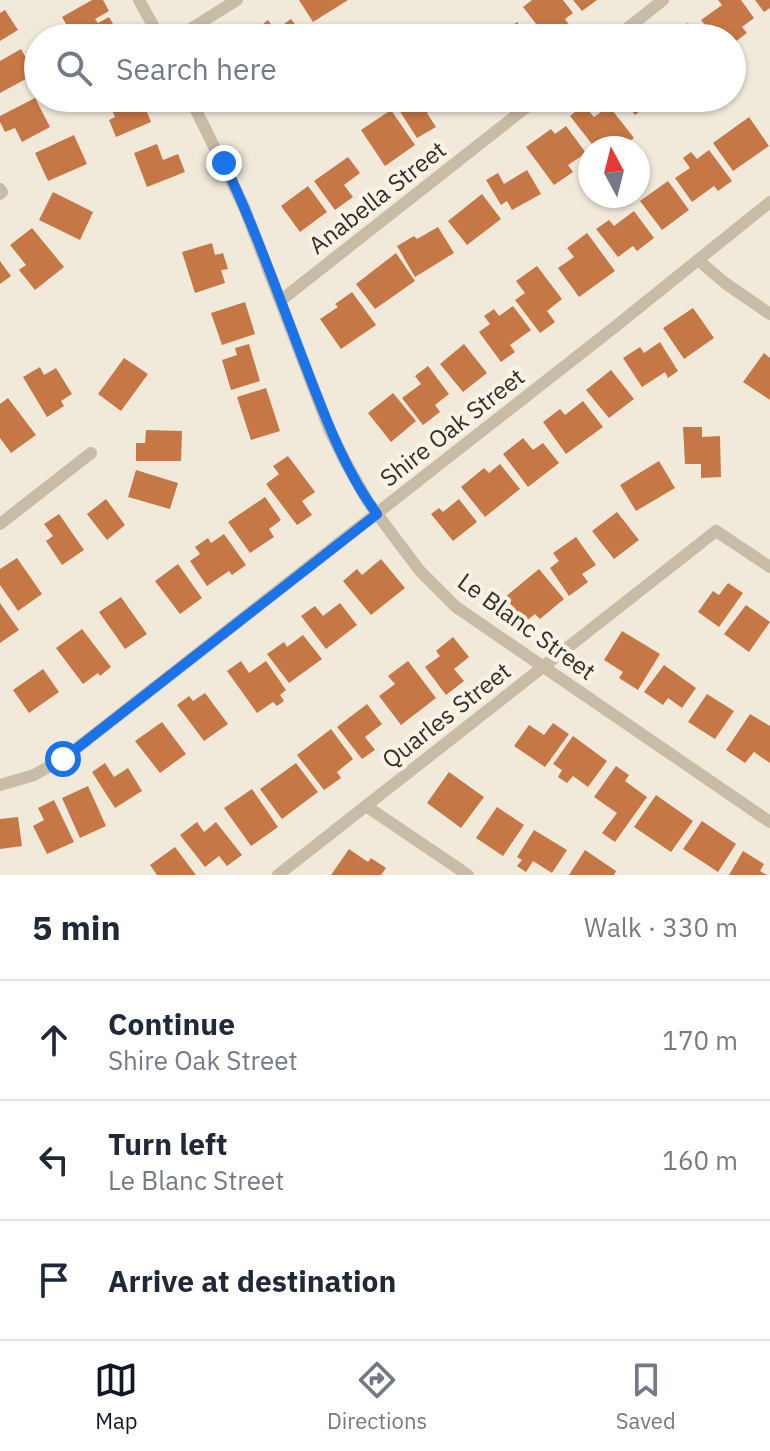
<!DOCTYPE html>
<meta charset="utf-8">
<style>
:root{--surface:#fff;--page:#f2f2f3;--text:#1f2937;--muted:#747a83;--line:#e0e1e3;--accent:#111827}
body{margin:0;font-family:"IBM Plex Sans",sans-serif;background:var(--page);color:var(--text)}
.compass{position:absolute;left:578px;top:136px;width:72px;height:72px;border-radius:50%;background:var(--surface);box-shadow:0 2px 6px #0004;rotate:353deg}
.stop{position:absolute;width:24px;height:24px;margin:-18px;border:6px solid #1a73e8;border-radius:50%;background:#fff}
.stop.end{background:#1a73e8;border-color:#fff;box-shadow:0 2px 8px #0008}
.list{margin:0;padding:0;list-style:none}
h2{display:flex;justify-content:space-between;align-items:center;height:104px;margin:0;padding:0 32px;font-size:34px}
h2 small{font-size:26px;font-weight:400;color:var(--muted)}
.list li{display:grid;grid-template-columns:52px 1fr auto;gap:24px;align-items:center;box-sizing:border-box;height:120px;padding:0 32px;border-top:2px solid var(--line)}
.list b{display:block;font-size:30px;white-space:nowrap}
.list p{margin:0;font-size:26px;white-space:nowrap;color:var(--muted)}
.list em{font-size:26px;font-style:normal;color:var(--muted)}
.icon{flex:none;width:44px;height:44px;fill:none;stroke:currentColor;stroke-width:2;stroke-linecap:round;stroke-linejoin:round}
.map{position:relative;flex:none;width:770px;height:875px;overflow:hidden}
.search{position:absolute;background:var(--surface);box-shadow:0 2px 6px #0004;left:24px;right:24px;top:24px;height:88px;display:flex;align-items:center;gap:20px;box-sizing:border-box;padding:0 28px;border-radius:44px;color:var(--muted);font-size:30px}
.sheet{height:464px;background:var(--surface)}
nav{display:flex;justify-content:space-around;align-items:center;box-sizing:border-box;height:112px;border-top:2px solid var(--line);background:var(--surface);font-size:22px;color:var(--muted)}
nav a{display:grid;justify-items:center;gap:4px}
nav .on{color:var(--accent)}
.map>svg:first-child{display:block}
</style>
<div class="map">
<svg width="770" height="875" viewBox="0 0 770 875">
<rect width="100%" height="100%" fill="#f1eadb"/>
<!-- building -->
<path fill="#c57745" d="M92,0H103L109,11L95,19L98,23L109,17L118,33L109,38H74L62,17Z
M299,0H348L313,22Z
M532,0H563L573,13L565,19L569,25L551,38H547L523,7Z
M573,0H597L582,11Z
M718,0H741L754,18L742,27L747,33L735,42L732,37L715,38L701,20L722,5Z
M755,0H770V8L764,12Z
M5,10L18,30L0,41V13Z
M291,19L304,36L302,38H256L252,33L268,20L275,30Z
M517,22L529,38H495Z
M688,23L699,38H672L671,35Z
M21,49L35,74L0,93V61Z
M35,98L50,127L22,142L15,128L5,132L0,122V116Z
M124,98H152L154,103L145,107L151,122L116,137L109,120L115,117L109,104Z
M411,98H440L443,103L427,113L436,127L417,138L399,110L413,101Z
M452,98H478L462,111Z
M622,98H658L635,115Z
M584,105L594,117L609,106L634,138L621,148H595L570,116Z
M391,110L415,145L385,166L361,130Z
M749,117L769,146L733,171L713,143Z
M566,126L586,153L568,165L573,172L554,185L526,147L551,129L555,134Z
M74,135L87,164L48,181L35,153Z
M157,144L163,160L178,154L185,172L147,187L134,153Z
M709,150L732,181L718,191L714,186L692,202L675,178L690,168L683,158L691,152L697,159Z
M348,157L360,173L344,185L353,197L335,210L314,181Z
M527,170L541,194L512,210L507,201L501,205L486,180L498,173L504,184Z
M668,181L689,210L662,230L640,201Z
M308,186L327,212L300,232L281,206Z
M53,192L93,212L80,240L39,220Z
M482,194L501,219L467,245L448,221Z
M634,211L654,238L637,251L633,246L618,257L596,229L609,220L614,226Z
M438,227L454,253L415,277L397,246L414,236L417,239Z
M32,228L64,267L35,290L19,270L26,265L10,245Z
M587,233L615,271L579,297L558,268L574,257L567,248Z
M212,243L215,255L223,253L228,269L221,270L225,283L195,293L182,252Z
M396,253L415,281L375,309L356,284Z
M0,261L11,276L0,284Z
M537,266L562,299L547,311L555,322L540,333L515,300L525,293L516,281Z
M352,292L376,325L341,349L320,319L338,307L335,304Z
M245,302L255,334L222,345L211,313Z
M513,306L531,330L510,345L515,352L501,362L479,332L490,324L484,316L494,309L499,316Z
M693,308L714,338L684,359L663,328Z
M660,342L678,371L668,378L665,372L642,387L623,358L640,347L644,353Z
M249,344L260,381L231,390L222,360L237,355L235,348Z
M464,344L487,373L463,392L440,364Z
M764,353L770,358V400L743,382Z
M124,358L148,374L121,411L98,394Z
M428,366L449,394L435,405L440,412L423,425L402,398L421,384L415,376Z
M40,367L44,375L56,368L72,394L61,401L64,406L47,417L23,377Z
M611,370L634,399L609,418L586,390Z
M266,388L280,431L251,440L237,397Z
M393,393L416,421L391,442L368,413Z
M8,398L36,435L11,453L0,438V404Z
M583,401L603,427L566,454L543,422L560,409L565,415Z
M683,427H702V437L720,436L721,477L701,478V464H685Z
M146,430L182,431L181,461H136V443H145Z
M523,438L533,450L543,443L559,463L528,487L503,454Z
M288,456L315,492L302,501L312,515L297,525L266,484L279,474L273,466Z
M659,461L675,488L636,511L620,485Z
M500,464L520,489L485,517L461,487L484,468L489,473Z
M136,470L178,483L170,509L128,497Z
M265,497L281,520L269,529L274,537L250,553L228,522Z
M106,499L125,525L107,540L87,514Z
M459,499L477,522L453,541L431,514L439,508L443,512Z
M617,512L639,540L614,559L592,531Z
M59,514L84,550L62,565L46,541L53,536L44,524Z
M224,534L246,565L232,575L229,571L207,586L190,561L200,554L195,547L208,538L211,543Z
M576,537L596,565L582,574L588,582L569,596L550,568L559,561L553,553Z
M17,558L42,594L18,611L0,585V569Z
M381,559L405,588L371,615L343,581L357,569L362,575Z
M178,564L202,598L180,614L155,581Z
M539,569L564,599L540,619L535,614L525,622L505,597Z
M728,583L743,593L719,627L698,612L713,591L719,595Z
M121,597L147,634L125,649L99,612Z
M0,603L19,630L0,643Z
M340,603L357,625L326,649L301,616L315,606L323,616Z
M746,605L770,622L749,652L724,634Z
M82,629L111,667L100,676L98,673L83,684L56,648Z
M622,631L660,654L638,690L619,678L623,672L604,660Z
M303,635L322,659L289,683L267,654L284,642L287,647Z
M453,637L469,657L454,669L464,681L446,695L425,667L440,656L436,651Z
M241,661L249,673L266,661L286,690L280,695L284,701L277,706L273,702L257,713L227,671Z
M408,661L436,698L401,725L379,696L395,684L388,676Z
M664,665L696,688L682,708L668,698L663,705L644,692Z
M43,669L59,692L29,713L13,690Z
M205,693L228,724L204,741L177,705L189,696L193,701Z
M707,694L734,711L715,739L688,722Z
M367,704L382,724L365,737L375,750L362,759L337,727Z
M750,714L770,726V763L754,752L745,763L726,750Z
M162,722L186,754L160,773L135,741Z
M553,723L569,734L545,767L514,746L529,725L544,735Z
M331,729L353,759L337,772L341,778L324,790L297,755Z
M573,736L607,761L588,787L573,776L567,783L558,777L562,770L553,764Z
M105,763L114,777L128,768L142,791L115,808L92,772Z
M296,763L318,792L282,819L260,789Z
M616,766L629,775L625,781L647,797L615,842L602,833L617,813L594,797Z
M449,772L484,797L461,828L427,803Z
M88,786L106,826L80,838L62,798Z
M252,789L278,827L251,846L224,808Z
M656,795L693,821L671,852L634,827Z
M54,800L74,842L47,854L33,826L44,820L38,808Z
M497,807L524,825L503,856L476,838Z
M18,817L22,846L0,849V819Z
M702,821L736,844L718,872L683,849Z
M197,822L204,832L216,822L242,855L227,866L219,856L205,867L180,835Z
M534,830L567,850L552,873L533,861L526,872L517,866L522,860L517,857Z
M175,847L196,875H157L150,865Z
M349,849L368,862L371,858L386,868L381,875H331Z
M585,850L616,871L614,875H569Z
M743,851L764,864L760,871L767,875H729Z"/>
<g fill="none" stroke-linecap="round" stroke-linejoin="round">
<!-- minor -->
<path stroke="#c9bca7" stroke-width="12" d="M139,0L160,38
M176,38L237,0
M615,38L663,0
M190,98L244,207L330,431L345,461L367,500L377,514L420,571L456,607L770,822
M0,189L2,192L0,194
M698,260L725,283L770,314
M280,301L538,98
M0,524L91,453
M0,785L34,775L63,759L616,326L770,202
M366,806L468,875
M278,875L716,531L770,567"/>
</g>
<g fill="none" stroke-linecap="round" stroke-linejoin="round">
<!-- route -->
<path stroke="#1a73e8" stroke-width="10" d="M63,759L377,514C345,471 326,419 307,370C280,300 256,230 224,163"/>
</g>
<g text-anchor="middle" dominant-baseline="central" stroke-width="8" stroke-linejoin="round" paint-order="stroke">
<!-- street labels -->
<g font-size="24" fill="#362e27" stroke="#f9f3e7">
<text transform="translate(377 197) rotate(-38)">Anabella Street</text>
<text transform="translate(452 427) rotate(-38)">Shire Oak Street</text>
<text transform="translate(527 626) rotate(36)">Le Blanc Street</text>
<text transform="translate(446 715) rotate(-38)">Quarles Street</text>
</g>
</g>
</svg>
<svg class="compass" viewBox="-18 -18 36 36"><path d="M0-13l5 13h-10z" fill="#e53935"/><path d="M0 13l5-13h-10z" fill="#747a83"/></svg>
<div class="stop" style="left:63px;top:759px"></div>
<div class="stop end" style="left:224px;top:163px"></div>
<div class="search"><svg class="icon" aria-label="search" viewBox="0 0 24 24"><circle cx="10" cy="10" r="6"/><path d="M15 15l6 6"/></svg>Search here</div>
</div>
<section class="sheet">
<h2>5 min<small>Walk · 330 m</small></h2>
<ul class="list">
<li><svg class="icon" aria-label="ahead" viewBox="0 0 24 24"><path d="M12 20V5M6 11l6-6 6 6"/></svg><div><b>Continue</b><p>Shire Oak Street</p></div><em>170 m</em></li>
<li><svg class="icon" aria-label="left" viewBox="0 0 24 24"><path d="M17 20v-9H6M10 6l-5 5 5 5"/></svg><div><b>Turn left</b><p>Le Blanc Street</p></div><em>160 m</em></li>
<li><svg class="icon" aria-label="arrive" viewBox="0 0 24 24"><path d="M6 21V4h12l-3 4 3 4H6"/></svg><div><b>Arrive at destination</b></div></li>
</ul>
</section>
<nav>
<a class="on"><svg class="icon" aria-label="map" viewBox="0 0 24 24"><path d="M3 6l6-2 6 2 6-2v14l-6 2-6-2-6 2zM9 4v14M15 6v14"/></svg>Map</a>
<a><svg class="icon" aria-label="directions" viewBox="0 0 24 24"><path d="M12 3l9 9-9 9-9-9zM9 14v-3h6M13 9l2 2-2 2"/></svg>Directions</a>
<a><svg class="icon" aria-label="saved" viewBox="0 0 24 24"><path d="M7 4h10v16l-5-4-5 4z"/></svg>Saved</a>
</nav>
